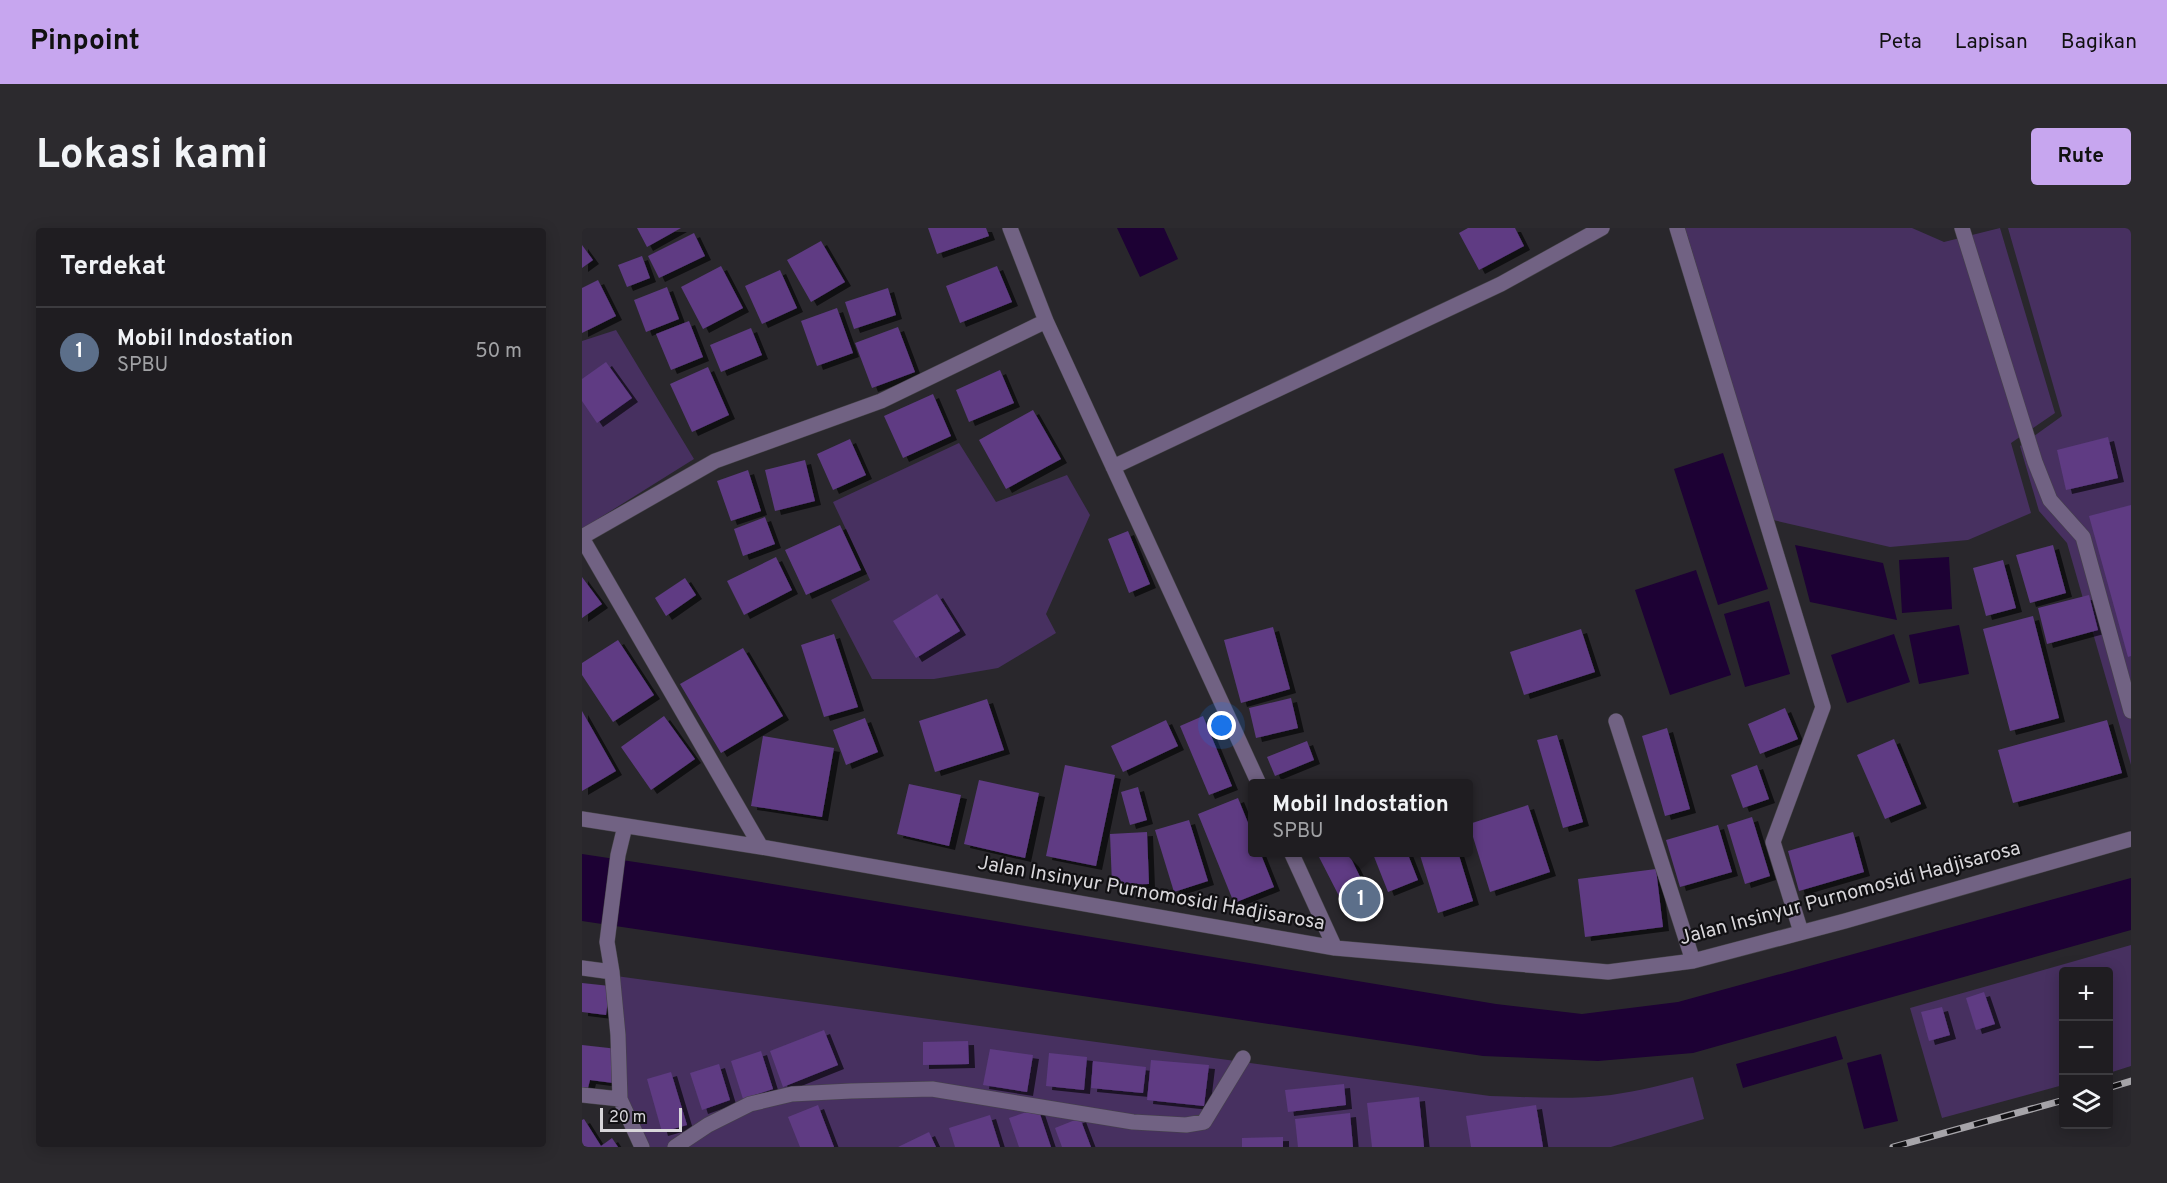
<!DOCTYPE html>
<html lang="id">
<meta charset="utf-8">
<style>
:root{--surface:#1f1d21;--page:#2c2a2e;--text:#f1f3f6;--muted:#a1a2a5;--line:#3c3b3f;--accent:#c7a6ef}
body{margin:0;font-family:Overpass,sans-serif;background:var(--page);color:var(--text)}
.controls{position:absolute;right:18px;bottom:18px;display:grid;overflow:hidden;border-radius:6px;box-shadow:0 3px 15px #0003}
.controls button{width:54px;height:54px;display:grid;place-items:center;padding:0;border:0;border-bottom:2px solid var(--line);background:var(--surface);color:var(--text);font:30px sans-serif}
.scale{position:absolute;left:18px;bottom:15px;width:82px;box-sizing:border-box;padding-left:6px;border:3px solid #d8d6da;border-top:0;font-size:16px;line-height:21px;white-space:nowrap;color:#d8d6da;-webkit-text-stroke:4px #111013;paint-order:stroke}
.you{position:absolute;left:640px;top:498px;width:21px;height:21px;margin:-15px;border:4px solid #fff;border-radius:50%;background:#1a73e8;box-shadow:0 0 0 9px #1a73e833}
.badge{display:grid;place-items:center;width:39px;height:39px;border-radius:50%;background:var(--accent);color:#fff;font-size:20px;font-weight:700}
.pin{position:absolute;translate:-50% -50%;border:3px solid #fff;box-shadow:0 2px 6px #0006}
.popup{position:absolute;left:666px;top:551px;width:225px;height:78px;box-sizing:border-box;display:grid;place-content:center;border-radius:6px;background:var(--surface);filter:drop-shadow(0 2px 4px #0005);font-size:20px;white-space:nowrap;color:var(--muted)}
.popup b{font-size:22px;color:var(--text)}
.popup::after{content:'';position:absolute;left:50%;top:100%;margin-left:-12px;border:12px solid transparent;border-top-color:var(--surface)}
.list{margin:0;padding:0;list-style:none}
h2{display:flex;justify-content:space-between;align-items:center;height:78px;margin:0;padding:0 24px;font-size:26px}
h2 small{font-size:20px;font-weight:400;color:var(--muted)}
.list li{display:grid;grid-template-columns:39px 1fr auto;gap:18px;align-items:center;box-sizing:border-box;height:90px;padding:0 24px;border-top:2px solid var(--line)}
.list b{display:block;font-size:22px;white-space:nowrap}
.list p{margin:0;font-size:20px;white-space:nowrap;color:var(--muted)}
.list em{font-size:20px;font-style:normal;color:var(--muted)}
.icon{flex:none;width:33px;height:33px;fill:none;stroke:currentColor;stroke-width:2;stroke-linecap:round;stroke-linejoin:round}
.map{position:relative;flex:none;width:1549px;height:919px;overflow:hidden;border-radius:6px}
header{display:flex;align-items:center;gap:36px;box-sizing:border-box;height:84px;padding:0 30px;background:var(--accent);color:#111}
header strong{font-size:28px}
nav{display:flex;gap:33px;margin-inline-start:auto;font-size:21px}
.intro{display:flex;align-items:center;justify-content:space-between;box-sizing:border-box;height:144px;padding:0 36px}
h1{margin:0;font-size:42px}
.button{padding:15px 27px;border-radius:6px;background:var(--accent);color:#111;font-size:21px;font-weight:700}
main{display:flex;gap:36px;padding:0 36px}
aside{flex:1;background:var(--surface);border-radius:6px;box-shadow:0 3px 15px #0003}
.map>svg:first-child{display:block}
</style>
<header>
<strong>Pinpoint</strong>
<nav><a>Peta</a><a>Lapisan</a><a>Bagikan</a></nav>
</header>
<div class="intro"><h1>Lokasi kami</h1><a class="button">Rute</a></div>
<main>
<aside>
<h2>Terdekat<small></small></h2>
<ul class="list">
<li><span class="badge" style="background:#5c6f8a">1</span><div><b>Mobil Indostation</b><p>SPBU</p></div><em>50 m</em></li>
</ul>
</aside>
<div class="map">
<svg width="1549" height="919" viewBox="0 0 1549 919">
<defs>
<filter id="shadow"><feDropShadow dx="6" dy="4" stdDeviation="0" flood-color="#0009"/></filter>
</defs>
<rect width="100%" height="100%" fill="#29272c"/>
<!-- green -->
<path fill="#473060" d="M1103,0H1330L1362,14L1418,0L1473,185L1429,215L1449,285L1386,312L1308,319L1191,292Z
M1426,0H1549V537L1485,315L1457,283L1438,218L1480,188Z
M34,102L112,231L0,301V113Z
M377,215L414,274L485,247L508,287L464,386L474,405L416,440L352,451H290L249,372L288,352L251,274Z
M1549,717V838L1527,845L1526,744H1482L1481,857L1360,890L1328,780Z
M34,748L908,868C948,869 989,872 1029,867C1057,863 1084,856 1111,849L1122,891L1029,919H66L43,871Z"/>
<!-- water -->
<path fill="#1d0134" d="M535,0H582L596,31L558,49Z
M1141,225L1186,361L1136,377L1092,241Z
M1213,317L1301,335L1315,392L1228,374Z
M1367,329L1370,381L1320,385L1317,332Z
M1114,342L1149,447L1088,467L1053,362Z
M1187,373L1208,446L1163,459L1142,386Z
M1377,397L1387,446L1337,456L1327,407Z
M1312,406L1328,454L1265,475L1249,427Z
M0,626L106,642L914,776L1000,786L1096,774L1549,650V702L1111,825L1016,833L901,828L0,693Z
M1254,808L1261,831L1161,860L1154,836Z
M1299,826L1316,893L1282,901L1265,835Z"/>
<!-- building -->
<path fill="#5e3b83" filter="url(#shadow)" d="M55,0H99L65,19Z
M346,0H404L407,8L355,26Z
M886,0H933L942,18L897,42L877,5Z
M112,5L123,28L77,50L66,28Z
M239,13L263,54L229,74L205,32Z
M0,17L11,32L0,40Z
M60,28L68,50L45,59L36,37Z
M139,38L161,80L121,101L99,59Z
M415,38L430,74L378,95L364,58Z
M198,42L215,80L180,96L163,58Z
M16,52L34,88L0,105V60Z
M85,59L97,91L64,104L52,72Z
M306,60L314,87L272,101L263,74Z
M255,80L271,125L235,138L219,93Z
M107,93L121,129L89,142L74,106Z
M316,99L333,144L290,160L273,115Z
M169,100L180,127L139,144L128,117Z
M24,134L50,170L15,195L0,173V151Z
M126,139L147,187L110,204L88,156Z
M418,142L432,175L387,194L374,162Z
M351,166L369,208L321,230L302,188Z
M451,182L479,231L424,261L397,212Z
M1526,209L1536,250L1484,262L1475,222Z
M268,211L284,247L251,262L235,226Z
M223,232L233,273L193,283L183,242Z
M166,242L179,283L149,293L135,253Z
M1549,277V428L1546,429L1507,288Z
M183,289L193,316L161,328L152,301Z
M258,297L279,342L224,367L203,322Z
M546,303L568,356L547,365L526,311Z
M1471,317L1484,365L1448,375L1434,327Z
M194,329L210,362L162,387L145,353Z
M1421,332L1434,380L1404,388L1391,340Z
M0,349L20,376L0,390Z
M103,350L114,367L84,388L73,370Z
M355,366L378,403L334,430L311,393Z
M1507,367L1516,402L1465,416L1456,380Z
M1451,388L1477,490L1428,503L1401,401Z
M691,399L708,461L659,475L642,412Z
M999,401L1013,444L942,467L928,424Z
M252,406L276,479L242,489L219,417Z
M36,412L72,467L31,494L0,447V435Z
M161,420L201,488L139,525L98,456Z
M709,470L716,500L674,510L667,480Z
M405,471L422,522L353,544L337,493Z
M1203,480L1216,511L1178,526L1166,496Z
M0,483L34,543L0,563Z
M82,488L113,531L69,562L39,519Z
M621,488L650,558L627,567L598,498Z
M283,490L296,524L264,537L251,502Z
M584,492L596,518L541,544L529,518Z
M1525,492L1540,545L1431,575L1416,522Z
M1085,500L1108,581L1083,588L1060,508Z
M975,507L1001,594L981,600L955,512Z
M181,508L252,520L240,589L169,578Z
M1312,511L1339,576L1303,591L1275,527Z
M725,513L732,532L693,548L685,529Z
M483,537L533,547L514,638L464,628Z
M1175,537L1187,571L1161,580L1149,547Z
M397,552L457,565L443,630L382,616Z
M327,556L379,567L367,618L315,606Z
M556,559L565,592L548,597L539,564Z
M656,570L671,607V624H678L692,659L652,675L616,586Z
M946,577L968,644L908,664L887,596Z
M1170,589L1188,648L1163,656L1145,597Z
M607,592L626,653L592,664L573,602Z
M1136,597L1150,644L1098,659L1084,612Z
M565,604L567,656L530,657L528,606Z
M1271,604L1282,644L1217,663L1206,623Z
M746,624H766L782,657L758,670L737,629Z
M795,624H825L836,652L806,664L791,626Z
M837,624H876L891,673L856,685Z
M1074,641L1081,699L1003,709L996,651Z
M0,755L28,758L24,787L0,784Z
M1402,764L1413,796L1394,802L1384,770Z
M1360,779L1368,807L1347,813L1339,784Z
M242,802L256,837L201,859L188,823Z
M386,813L387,836L341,837V814Z
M0,817L36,821L31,855L8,852L6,860L0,859Z
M408,821L451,827L445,864L401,857Z
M179,823L191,861L161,871L149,833Z
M467,825L505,829L502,862L464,858Z
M569,832L627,837L622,878L565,872Z
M511,833L564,839L561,865L509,860Z
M137,836L148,872L120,882L108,845Z
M89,844L105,897L80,904L65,851Z
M762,856L764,877L706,884L703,862Z
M837,869L842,919H790L785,875Z
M236,877L252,919H218L206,889Z
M954,877L961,919H889L884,888Z
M456,880L469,919H437L427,890Z
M768,885L771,919H716L713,891Z
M408,887L418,919H373L367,900Z
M498,890L509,919H480L473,900Z
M2,891L19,918L30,910L36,919H0V892Z
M347,904L354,919H316Z
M701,909V919H660V910Z"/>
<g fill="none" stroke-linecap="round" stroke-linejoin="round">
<!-- minor casing -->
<g stroke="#454348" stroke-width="16">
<path id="minor" d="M428,0L464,93L677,556
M1095,0L1241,479L1191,614L1219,704
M1380,0L1453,234L1468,272L1501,309L1549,483
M531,239L919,56L1020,0
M0,309L133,233L299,173L464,93
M0,310L179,619
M1034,493L1111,733
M0,591L179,619L753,720L1026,744L1111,733L1263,693L1549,611
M43,598L36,627L25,714L30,744L36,807L38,871L60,919
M709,624L753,720
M0,740L30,744
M0,867L38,871
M93,919L126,897L168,876L210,866L269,863L350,861L551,894L604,897L622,894L661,830"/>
</g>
<!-- minor -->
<use href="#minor" stroke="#716283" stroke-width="15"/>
<!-- rail casing -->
<g stroke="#a6a4a9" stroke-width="7">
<path id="rail" d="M1526,860L1549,853
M1311,919L1482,872"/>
</g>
<!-- rail -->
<use href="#rail" stroke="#111013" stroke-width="4.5" stroke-dasharray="14" stroke-linecap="butt"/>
</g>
<g text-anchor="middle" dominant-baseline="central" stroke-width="4.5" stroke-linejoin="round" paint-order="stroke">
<!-- street labels -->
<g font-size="20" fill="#d8d6da" stroke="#111013">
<text transform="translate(569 666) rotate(10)">Jalan Insinyur Purnomosidi Hadjisarosa</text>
<text transform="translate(1268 666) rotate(-15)">Jalan Insinyur Purnomosidi Hadjisarosa</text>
</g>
</g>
</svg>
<div class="controls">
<button>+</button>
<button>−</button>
<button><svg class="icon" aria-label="layers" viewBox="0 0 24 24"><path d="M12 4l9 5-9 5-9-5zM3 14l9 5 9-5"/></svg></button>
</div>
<div class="scale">20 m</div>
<div class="you"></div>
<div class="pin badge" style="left:779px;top:671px;background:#5c6f8a">1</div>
<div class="popup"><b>Mobil Indostation</b>SPBU</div>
</div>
</main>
